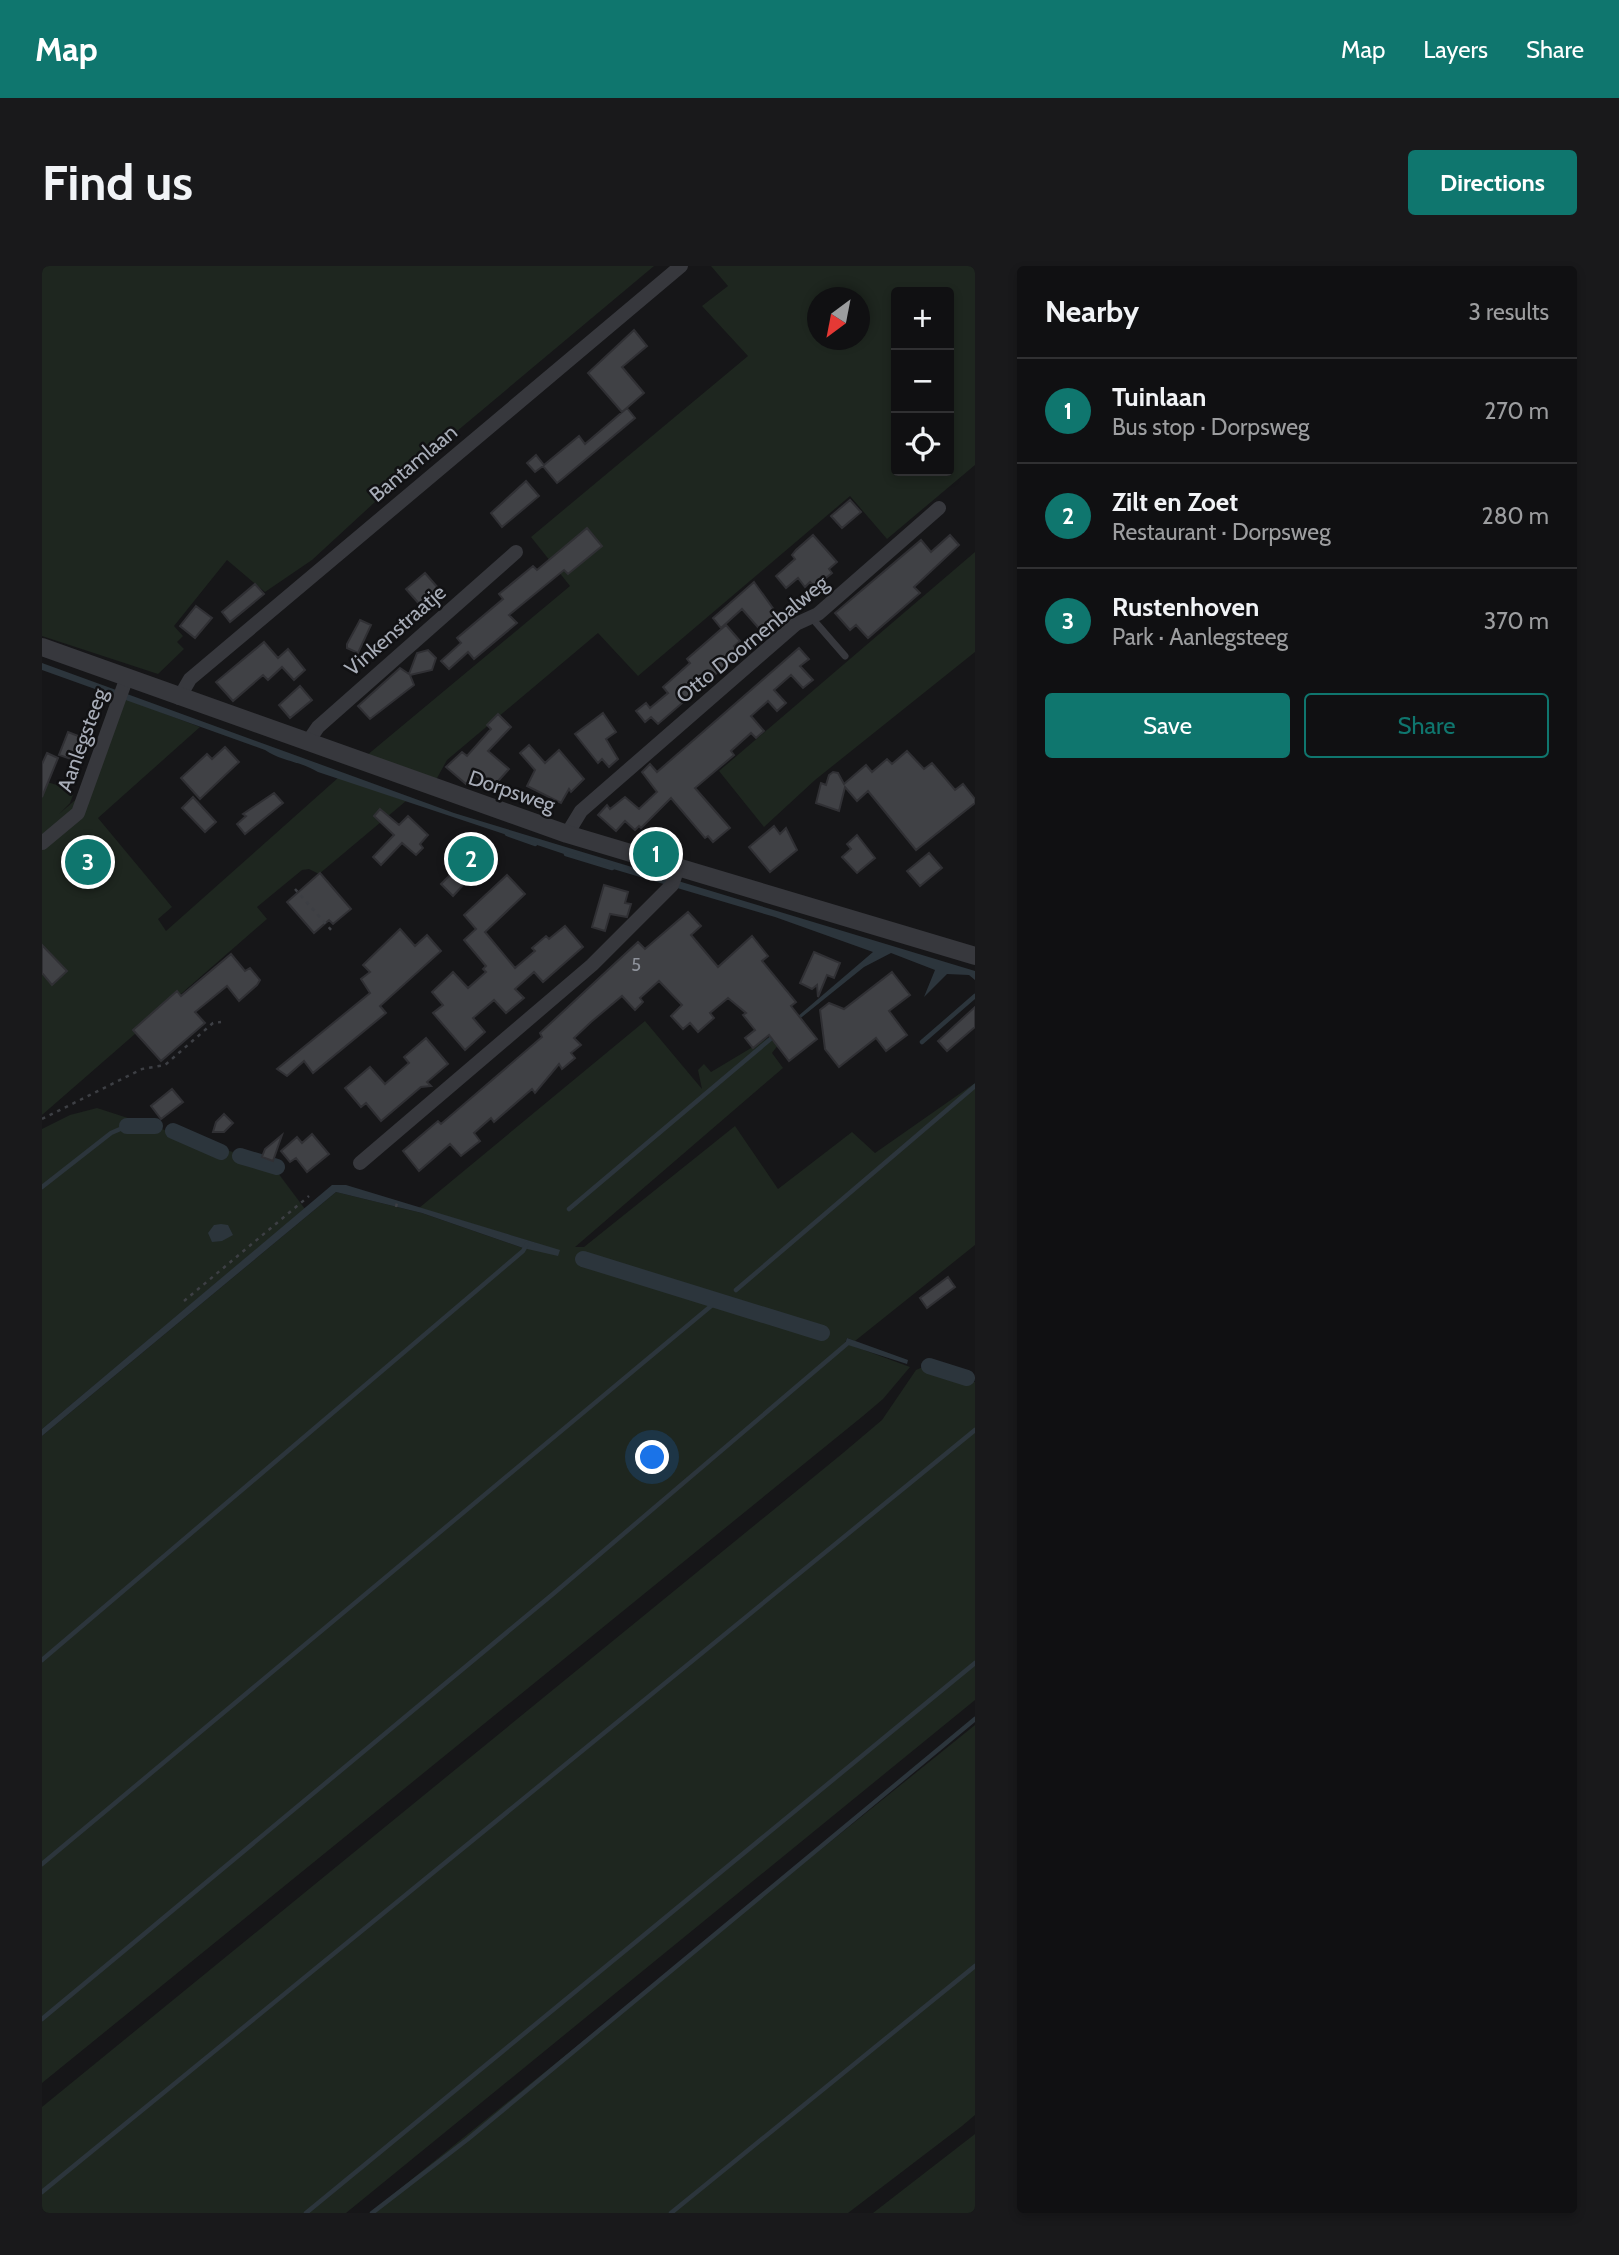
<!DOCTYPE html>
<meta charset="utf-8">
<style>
:root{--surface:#101012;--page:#19191b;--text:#f1f3f6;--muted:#9c9d9f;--line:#303032;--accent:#0f766e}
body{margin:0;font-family:Cabin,sans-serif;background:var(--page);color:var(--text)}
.controls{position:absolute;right:21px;top:21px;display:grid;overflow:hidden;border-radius:7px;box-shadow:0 4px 10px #0003}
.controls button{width:63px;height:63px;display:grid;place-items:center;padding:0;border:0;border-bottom:2px solid var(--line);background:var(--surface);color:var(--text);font:35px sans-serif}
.compass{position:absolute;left:765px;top:21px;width:63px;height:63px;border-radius:50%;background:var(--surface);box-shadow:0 4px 10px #0003;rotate:212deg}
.you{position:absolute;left:611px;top:1192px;width:24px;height:24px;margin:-18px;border:5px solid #fff;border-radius:50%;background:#1a73e8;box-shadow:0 0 0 10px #1a73e833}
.badge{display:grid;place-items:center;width:46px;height:46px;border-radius:50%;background:var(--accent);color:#fff;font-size:23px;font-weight:700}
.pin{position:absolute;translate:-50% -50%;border:4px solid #fff;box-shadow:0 2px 7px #0006}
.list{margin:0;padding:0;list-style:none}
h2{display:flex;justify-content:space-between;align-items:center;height:91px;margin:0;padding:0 28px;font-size:30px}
h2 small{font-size:23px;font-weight:400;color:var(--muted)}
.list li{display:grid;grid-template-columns:46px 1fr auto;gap:21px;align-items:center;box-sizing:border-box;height:105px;padding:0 28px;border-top:2px solid var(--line)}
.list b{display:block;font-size:26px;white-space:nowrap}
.list p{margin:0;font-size:23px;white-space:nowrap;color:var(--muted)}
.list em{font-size:23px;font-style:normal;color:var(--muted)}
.actions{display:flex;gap:14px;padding:21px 28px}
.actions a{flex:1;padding:16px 0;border:2px solid var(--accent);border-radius:7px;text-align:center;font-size:24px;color:var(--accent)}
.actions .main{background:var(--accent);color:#fff}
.icon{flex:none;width:38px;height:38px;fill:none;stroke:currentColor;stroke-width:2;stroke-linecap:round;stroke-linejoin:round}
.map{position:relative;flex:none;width:933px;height:1947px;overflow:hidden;border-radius:7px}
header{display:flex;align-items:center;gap:42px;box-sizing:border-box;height:98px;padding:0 35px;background:var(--accent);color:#fff}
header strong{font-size:33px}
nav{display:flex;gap:38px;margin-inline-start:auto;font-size:24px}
.intro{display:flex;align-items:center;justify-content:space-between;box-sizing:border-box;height:168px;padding:0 42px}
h1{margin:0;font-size:49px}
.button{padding:18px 32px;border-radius:7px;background:var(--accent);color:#fff;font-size:24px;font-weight:700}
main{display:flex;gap:42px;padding:0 42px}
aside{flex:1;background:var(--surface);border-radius:7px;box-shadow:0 4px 10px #0003}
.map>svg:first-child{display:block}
</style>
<header>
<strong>Map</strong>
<nav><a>Map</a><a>Layers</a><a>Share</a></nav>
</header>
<div class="intro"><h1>Find us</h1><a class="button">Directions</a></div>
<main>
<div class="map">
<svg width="933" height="1947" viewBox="0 0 933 1947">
<rect width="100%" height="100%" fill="#161618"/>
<!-- green -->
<path fill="#1e261f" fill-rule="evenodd" d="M0,0H612L359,212L270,294L223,326L185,294L132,360L141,370L135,376L142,383L116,408L0,370Z
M669,0H933V199L845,273L808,230L596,410L556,367L405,494L394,514L324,490L528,320L489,271L706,90L660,40L686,20ZM854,26H907V205H854ZM776,32H818V74H776Z
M933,286V386L773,514L722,561L677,505Z
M71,428L158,461L56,552L130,641L116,653L124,665L297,511L364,535L277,608L267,603L260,604L215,641L225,653L0,849V518L2,515L18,520L31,529L28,537L17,548L38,530Z
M603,755L660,823L656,804L662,798L669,806L729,770L750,761L730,787L741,802L533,981H542L693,860L736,923L810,866L833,887L933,817V979L813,1075L805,1072L803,1077L868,1101L841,1133L821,1150L0,1817V1170L294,926L380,947L481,982L494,977L377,942Z
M55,842L200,889L233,903L263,943L0,1163V863L28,849Z
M883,1100L933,1116V1434L304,1947H0V1841L801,1187L840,1154L874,1104Z
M933,1459V1849L920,1860L806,1947H328Z
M933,1868V1947H831Z"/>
<!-- water -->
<path fill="#2c353c" d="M0,397L412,547L933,705V714L927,709L905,708L882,731L893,704L849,687L822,701L750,759L748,757L831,686L733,651L534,592L276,506C258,495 241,496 223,484L0,404Z
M290,919H304L518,984L516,990L481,982L380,947L294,926L0,1170V1163Z
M179,958L186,959L191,969L180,975L170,976L166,967L172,959Z
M805,1072L866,1094L865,1098L803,1078Z"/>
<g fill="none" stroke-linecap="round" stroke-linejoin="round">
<!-- stream -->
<path stroke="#2c353c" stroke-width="4.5" d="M465,568L493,578
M524,588L570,602
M880,776L933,730
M0,921L69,867L85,860
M527,943L732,770
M694,1024L933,820
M0,1394L481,985L485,978
M0,1598L675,1035
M0,1753L511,1328L807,1076
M0,1926L933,1164
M264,1947L933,1397
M330,1947L426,1873L933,1453
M629,1947L933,1700"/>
<!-- canal -->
<path stroke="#2c353c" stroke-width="16" d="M85,860H113
M131,865L179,886
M198,890L235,901
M541,993L780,1067
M887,1100L925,1112"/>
</g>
<!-- building -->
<path fill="#404145" stroke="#303034" stroke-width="2" d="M592,64L605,80L580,101L602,127L580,146L546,107Z
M585,142L593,152L519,214L515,217L501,200L493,206L485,197L494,189L502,199L537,170L543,178Z
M484,215L497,230L460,261L449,247Z
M808,234L819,246L800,262L789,250Z
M545,262L560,280L526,308L522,304L467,349L475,357L432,393L426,386L407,403L399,395L419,377L415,372L461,333L457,328L491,300L495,304Z
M771,269L795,296L787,303L790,307L773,321L768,316L763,321L756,312L744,322L734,310L753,293L750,289L754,284Z
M908,269L917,279L872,321L878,327L826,372L814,359L808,364L793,347L879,274L889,286Z
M383,307L397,323L379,340L364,323Z
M712,316L738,352L721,367L700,343L679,362L671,352Z
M213,318L222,328L188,356L180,346Z
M154,340L170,352L153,372L138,360Z
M318,354L329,359L316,387L305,382V378Z
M684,359L698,375L692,380L698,387L616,458L609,451L603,456L594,445L604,437L608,442L626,427L621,421L648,397L645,393Z
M222,376L236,392L246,383L263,404L252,414L240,401L226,414L221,409L191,435L174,416Z
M757,382L767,393L758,400L771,414L761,422L749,409L732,424L744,437L735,445L726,435L709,450L722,465L714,472L709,467L689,485L692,489L653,522L688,562L671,576L666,570L663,572L629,532L599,562L597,560L593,564L583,555L574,565L556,549L565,539L568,543L583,531L597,543L615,526L600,506L608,498L615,506Z
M386,384L394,392L390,404L368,409L372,419L328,453L316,440L358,402L367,408L375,387Z
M258,420L270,434L248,452L237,439Z
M561,447L574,466L564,473L576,493L567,501L560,493L556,497L533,468Z
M456,448L469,461L446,485L467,503L449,523L432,508L424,518L404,501L420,486L425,490L449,463L445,459Z
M26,466L44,473L37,491L31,488L29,493L17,489Z
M487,479L503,497L517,484L542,513L529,526L527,523L519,537L485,520L493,504L478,487Z
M183,481L197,496L158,533L139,512L165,488L170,493Z
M865,485L882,503L890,497L913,524L921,518L933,533V537L874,584L826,525L815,535L803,521L797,545L774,537L779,517L784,519L787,509L791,506L796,507L802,518L824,499L830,506L845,493L850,498Z
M5,487L16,492L0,531V498Z
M232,527L241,537L203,568L195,558L204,550L201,548Z
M151,531L174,556L163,566L140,542Z
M338,543L357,559L366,550L386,569L378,578L381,582L374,589L360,577L339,599L331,591L352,569L332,550Z
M732,560L738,568L744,562L755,584L728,606L707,581Z
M429,569L449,589L411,630L399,618L417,600L408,590Z
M815,569L833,592L815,607L800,591L809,583L805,578Z
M887,587L900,602L878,620L865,605Z
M278,607L309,643L291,658L287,654L272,667L245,636Z
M465,609L483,628L443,666L473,702L493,685L490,682L504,670L507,673L523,660L541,681L501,716L492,706L473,723L482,732L464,747L452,734L431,752L443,766L423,784L391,747L401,739L390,726L411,706L426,722L444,706L441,703L444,700L422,674L434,663L422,649Z
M562,619L586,626L583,637L589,638L585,651L568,648L563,665L550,661Z
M646,646L659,660L649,669L676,701L710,670L726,690L720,695L754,736L749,740L775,773L747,795L727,769L711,782L703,772L713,764L701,749L704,747L686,732L668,747L672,752L656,766L648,757L641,763L629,750L640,739L617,715L598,732L601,736L593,744L580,730L549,756L532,772L539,779L529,787L533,792L520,803L517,798L493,827L490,823L452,856L449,852L432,867L438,875L419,890L408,878L377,905L361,885L396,855L399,858L500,771L498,767L596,676L603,683Z
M358,663L373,680L385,669L399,685L338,740L344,747L271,807L262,795L245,810L235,803L328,727L319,713L328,706L321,699Z
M0,679L25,705L10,719L0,707Z
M772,686L798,697L792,712L785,709L776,731L775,719L770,723L758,717Z
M189,688L203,705L208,702L218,714L215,719L197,735L185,720L153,746L163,757L119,795L91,764L135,725L139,730Z
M850,706L868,729L847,745L865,769L844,785L834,772L797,801L783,783L778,744L787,737L802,743Z
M933,741V761L905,785L896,775Z
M384,772L406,798L385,816L389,820L379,821L339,855L324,837L319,841L303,822L328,801L343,818L367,797L362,791Z
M130,823L141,836L119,853L109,840Z
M182,848L191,857L182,866H171L174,856Z
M270,868L287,888L265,906L254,892L248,896L239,885L255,871L260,877Z
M240,869L231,895L220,891L223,883Z
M906,1011L913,1021L885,1042L878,1032Z"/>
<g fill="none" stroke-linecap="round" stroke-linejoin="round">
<!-- path -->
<path stroke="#3d3f44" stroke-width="2.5" stroke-dasharray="3.5 5" stroke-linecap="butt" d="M253,623L290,665
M0,853L100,803L123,799L171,757L179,756
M354,941L356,933
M142,1035L267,930"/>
<!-- service -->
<path stroke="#37383d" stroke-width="7" d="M769,351L803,390"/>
<!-- minor -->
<path stroke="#37383d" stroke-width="14" d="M137,432L148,413L639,0
M265,477L276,461L474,286
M525,568L539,545L754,358L776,348L897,242
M0,577L36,547L85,411
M318,897L550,699L630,619L636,602"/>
<!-- tertiary -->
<path stroke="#37383d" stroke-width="18" d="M0,381L525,568L933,690"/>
</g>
<g text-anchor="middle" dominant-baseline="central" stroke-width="5" stroke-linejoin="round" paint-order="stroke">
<!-- number labels -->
<g font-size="18" fill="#8e929b">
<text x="594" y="699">5</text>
</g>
<!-- street labels -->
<g font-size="21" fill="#a8adb8" stroke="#111113">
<text transform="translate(371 197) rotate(-40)">Bantamlaan</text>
<text transform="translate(353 364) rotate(-41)">Vinkenstraatje</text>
<text transform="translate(710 373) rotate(-39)">Otto Doornenbalweg</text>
<text transform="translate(40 474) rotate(-70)">Aanlegsteeg</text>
<text transform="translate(470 525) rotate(19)">Dorpsweg</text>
</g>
</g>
</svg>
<div class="controls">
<button>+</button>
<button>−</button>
<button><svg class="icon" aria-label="locate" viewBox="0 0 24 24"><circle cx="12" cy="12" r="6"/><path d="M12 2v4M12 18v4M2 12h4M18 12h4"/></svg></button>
</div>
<svg class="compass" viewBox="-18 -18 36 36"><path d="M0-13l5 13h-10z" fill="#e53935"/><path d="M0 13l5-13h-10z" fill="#9c9d9f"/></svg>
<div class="you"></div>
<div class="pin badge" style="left:614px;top:588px">1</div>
<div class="pin badge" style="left:429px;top:593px">2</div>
<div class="pin badge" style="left:46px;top:596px">3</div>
</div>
<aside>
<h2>Nearby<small>3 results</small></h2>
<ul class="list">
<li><span class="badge">1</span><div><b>Tuinlaan</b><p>Bus stop · Dorpsweg</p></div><em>270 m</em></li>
<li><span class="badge">2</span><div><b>Zilt en Zoet</b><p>Restaurant · Dorpsweg</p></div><em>280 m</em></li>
<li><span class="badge">3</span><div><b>Rustenhoven</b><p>Park · Aanlegsteeg</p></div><em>370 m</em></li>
</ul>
<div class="actions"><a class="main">Save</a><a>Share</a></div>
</aside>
</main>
